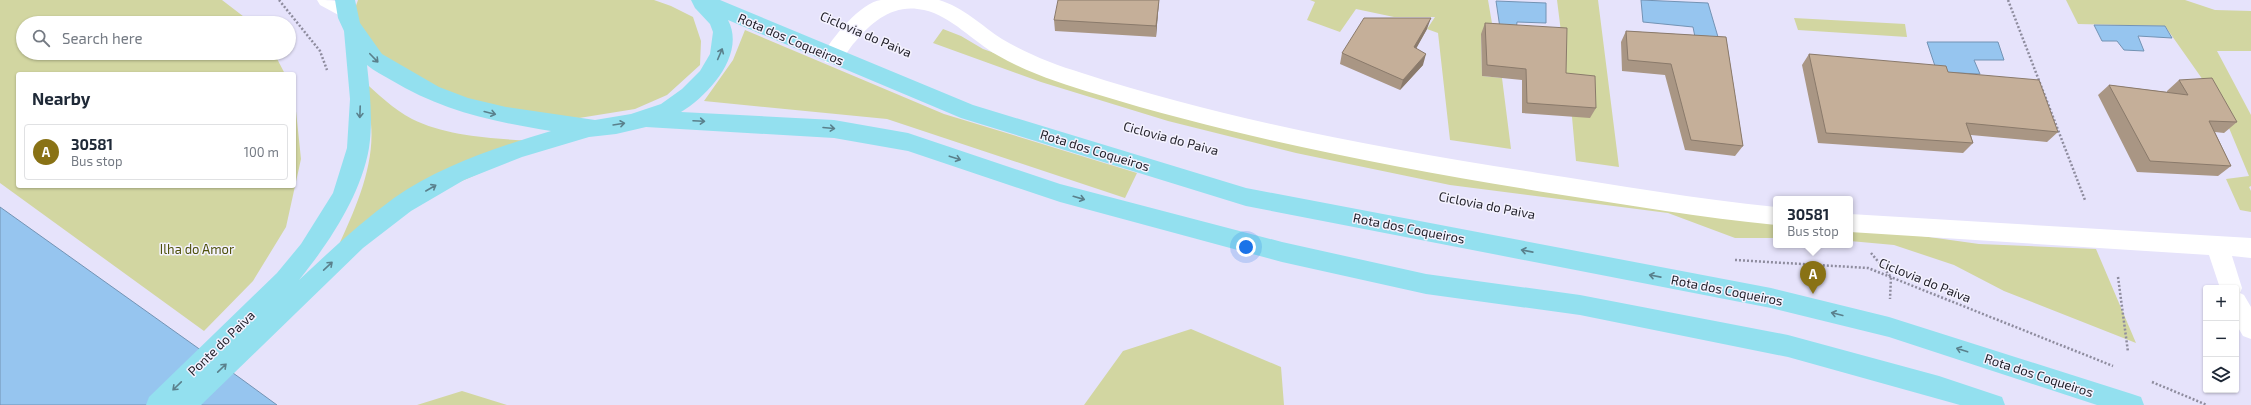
<!DOCTYPE html>
<meta charset="utf-8">
<style>
:root{--surface:#fff;--page:#f6f6f7;--text:#1f2937;--muted:#747a83;--line:#e0e1e3;--accent:#897215}
body{margin:0;font-family:"Exo 2",sans-serif;background:var(--page);color:var(--text)}
.controls{position:absolute;right:12px;bottom:12px;display:grid;overflow:hidden;border-radius:4px;box-shadow:0 1px 3px #0004}
.controls button{width:36px;height:36px;display:grid;place-items:center;padding:0;border:0;border-bottom:1px solid var(--line);background:var(--surface);color:var(--text);font:20px sans-serif}
.you{position:absolute;left:1246px;top:247px;width:14px;height:14px;margin:-10px;border:3px solid #fff;border-radius:50%;background:#1a73e8;box-shadow:0 0 0 6px #1a73e833}
.badge{display:grid;place-items:center;width:26px;height:26px;border-radius:50%;background:var(--accent);color:#fff;font-size:13px;font-weight:700}
.pin{position:absolute;translate:-50% -33px;filter:drop-shadow(0 1px 2px #0008)}
.pin::after{content:'';position:absolute;top:21px;width:14px;height:12px;background:inherit;clip-path:polygon(0 0,100% 0,50% 100%)}
.popup{position:absolute;left:1773px;top:196px;width:80px;height:52px;box-sizing:border-box;display:grid;place-content:center;border-radius:4px;background:var(--surface);filter:drop-shadow(0 1px 3px #0005);font-size:13px;white-space:nowrap;color:var(--muted)}
.popup b{font-size:15px;color:var(--text)}
.popup::after{content:'';position:absolute;left:50%;top:100%;margin-left:-8px;border:8px solid transparent;border-top-color:var(--surface)}
.list{margin:0;padding:0;list-style:none}
h2{display:flex;justify-content:space-between;align-items:center;height:52px;margin:0;padding:0 16px;font-size:17px}
h2 small{font-size:13px;font-weight:400;color:var(--muted)}
.list li{display:grid;grid-template-columns:26px 1fr auto;gap:12px;align-items:center;box-sizing:border-box;height:56px;margin:0 8px 8px;padding:0 8px;border:1px solid var(--line);border-radius:4px}
.list b{display:block;font-size:15px;white-space:nowrap}
.list p{margin:0;font-size:13px;white-space:nowrap;color:var(--muted)}
.list em{font-size:13px;font-style:normal;color:var(--muted)}
.icon{flex:none;width:22px;height:22px;fill:none;stroke:currentColor;stroke-width:2;stroke-linecap:round;stroke-linejoin:round}
.map{position:relative;flex:none;width:2251px;height:405px;overflow:hidden}
.search{position:absolute;background:var(--surface);box-shadow:0 1px 3px #0004;left:16px;top:16px;width:280px;height:44px;display:flex;align-items:center;gap:10px;box-sizing:border-box;padding:0 14px;border-radius:22px;color:var(--muted);font-size:15px}
.panel{position:absolute;background:var(--surface);box-shadow:0 1px 3px #0004;left:16px;top:72px;width:280px;height:116px;border-radius:4px}
.map>svg:first-child{display:block}
</style>
<div class="map">
<svg width="2251" height="405" viewBox="0 0 2251 405">
<rect width="100%" height="100%" fill="#e6e3fb"/>
<!-- green -->
<path fill="#d2d6a1" d="M0,0H222L252,23H23V53H274L285,74H18V186H294V92L301,159L286,227L253,281L204,331L0,183Z
M358,0H654L671,6L693,17L701,41L700,65L667,95L635,109L579,118L522,115L456,108L385,71L352,17Z
M1310,0H1488L1494,35H1481L1482,76L1502,78L1511,149L1450,140L1438,33L1427,29L1435,17H1394L1356,9L1340,32L1307,20L1315,2Z
M1557,0H1598L1619,167L1576,161L1572,117L1563,84L1562,40Z
M2066,0H2185L2215,10L2251,11V51H2217L2251,115V186L2249,187L2251,191V212L2240,210L2226,179L2249,176L2229,128L2203,80L2165,26L2078,24Z
M1794,18L1905,24L1907,37L1798,30Z
M943,29L961,36L983,49L1148,107L1776,221V238H1735L1668,213L1450,185L1296,153L1168,121L1041,82L933,43Z
M745,30L944,114L1137,173L1125,198L887,119L704,101L733,60Z
M361,79C377,93 393,109 412,119C452,139 507,139 551,142L448,187L338,247C355,210 375,166 371,124C369,109 364,94 361,79Z
M1850,226L1979,244L2096,249L2136,343L2004,291L1954,265L1894,245L1850,241Z
M1191,329L1281,367L1284,405H1084L1123,351Z
M462,391L507,405H417Z"/>
<!-- water -->
<path fill="#96c5ef" stroke="#7393b4" d="M1641,0L1708,3L1718,37H1695L1693,27L1643,22Z
M1496,1L1546,3V23L1517,22L1516,31L1500,28Z
M2094,25L2165,26L2172,38L2138,36L2144,51L2124,50L2117,41H2102Z
M1927,42H1998L2004,60H1974L1980,74L1937,72Z
M0,207L240,378L277,405H0Z"/>
<g fill="none" stroke-linecap="round" stroke-linejoin="round">
<!-- path -->
<path stroke="#8e8c9e" stroke-width="2.5" stroke-dasharray="2 2" stroke-linecap="butt" d="M279,0L320,51L327,70
M2008,0L2085,200
M1151,131L1157,140
M1871,253L1891,277L1890,299
M1735,260L1868,268L2113,366
M2118,277L2128,352
M2152,382L2207,405"/>
<!-- minor -->
<path fill="#fff" fill-rule="evenodd" d="M317,0C331,0 346,0 354,11L351,16L344,18L320,5Z
M939,0C963,7 982,26 1002,39C1027,54 1055,65 1082,73C1230,121 1385,149 1538,173C1617,185 1696,199 1776,207V225C1702,218 1629,205 1556,194C1401,169 1246,140 1096,94C1062,84 1028,73 997,55C974,42 951,16 924,10C895,3 873,20 855,42C850,47 845,57 839,61C835,65 829,63 825,62L822,56C831,39 861,2 881,0C900,0 920,0 939,0Z
M1850,214L2251,238V258L2232,256L2242,288L2240,293L2244,295L2251,307V339L2243,336L2236,324V288H2220L2209,255L1850,232Z"/>
<!-- major -->
<path fill="#93e0ef" fill-rule="evenodd" d="M335,0H355L360,23L382,54L439,87L468,98L506,107L595,120L631,114L661,104L682,89L700,71L710,54L713,32L710,24L695,8L691,0H720L973,105L1246,188L1771,288L1889,317L2132,394L2141,397L2144,405H2097L1889,337L1771,308L1246,206L961,118L728,20C746,54 709,95 681,112L834,120L908,133L1060,184L1282,242L1426,274L1580,295L1788,335L1939,376L2002,397L2005,405H1960L1788,357L1580,315L1426,294L1282,262L1060,202L908,151L834,138L646,127L616,134L589,137L522,157L464,180L411,211L363,248L201,405H146L149,397L277,273L301,244L333,193L347,148L350,99L344,31L338,18ZM367,65C374,71 383,75 391,80C440,110 493,122 551,131C497,147 440,166 394,198C360,223 330,251 299,280C329,243 361,195 369,148C373,121 370,92 367,65Z"/>
</g>
<!-- wall -->
<path fill="#a99684" d="M1159,0L1156,37L1055,31L1054,20Z
M1485,23L1566,73L1596,108L1590,118L1522,113V80L1482,76L1481,34Z
M1427,29L1416,48L1423,65L1400,90L1340,64L1342,53Z
M1626,31L1726,37L1743,146L1735,156L1685,150L1665,75L1622,71L1621,42Z
M1809,54L1948,72L2058,132L2047,142L1971,135L1973,143L1963,153L1818,143L1802,65Z
M2179,80L2237,122L2224,133L2215,132L2231,166L2218,176L2137,172L2098,95L2109,85L2167,92V91Z"/>
<!-- shaded-wall -->
<path fill="#8a7a6b" d="M1159,0L1156,37V26Z
M1431,18L1427,29L1411,58L1414,47Z
M1426,54L1423,65L1400,90L1403,80Z"/>
<!-- building -->
<path fill="#c5af99" stroke="#8a7a6b" d="M1058,0H1159L1156,26L1054,20Z
M1364,18H1431L1414,47L1426,54L1403,80L1342,53Z
M1485,23L1567,28L1566,73L1595,76L1596,108L1527,103L1526,69L1487,65Z
M1626,31L1726,37L1743,146L1691,140L1671,64L1628,60Z
M1809,54L1946,66L1948,72L2039,80L2058,132L1966,123L1973,143L1826,133Z
M2212,78L2237,122L2209,121L2231,166L2150,161L2109,85L2188,95L2179,80Z"/>
<!-- one-way arrows -->
<defs><path id="oneway-shaft" d="M-6 0H5M1.5-3L5.5 0L1.5 3" fill="none" stroke-width="1.6" stroke-linecap="round" stroke-linejoin="round"/></defs>
<g stroke="#5a808c">
<use href="#oneway-shaft" transform="translate(720 54) rotate(-67)"/>
<use href="#oneway-shaft" transform="translate(374 58) rotate(46)"/>
<use href="#oneway-shaft" transform="translate(360 112) rotate(92)"/>
<use href="#oneway-shaft" transform="translate(490 113) rotate(14)"/>
<use href="#oneway-shaft" transform="translate(699 121) rotate(3)"/>
<use href="#oneway-shaft" transform="translate(619 124) rotate(-9)"/>
<use href="#oneway-shaft" transform="translate(829 128) rotate(5)"/>
<use href="#oneway-shaft" transform="translate(955 158) rotate(18)"/>
<use href="#oneway-shaft" transform="translate(431 188) rotate(-30)"/>
<use href="#oneway-shaft" transform="translate(1079 198) rotate(16)"/>
<use href="#oneway-shaft" transform="translate(1527 251) rotate(-169)"/>
<use href="#oneway-shaft" transform="translate(328 266) rotate(-43)"/>
<use href="#oneway-shaft" transform="translate(1655 276) rotate(-169)"/>
<use href="#oneway-shaft" transform="translate(1837 314) rotate(-166)"/>
<use href="#oneway-shaft" transform="translate(1962 350) rotate(-162)"/>
<use href="#oneway-shaft" transform="translate(222 368) rotate(-44)"/>
<use href="#oneway-shaft" transform="translate(177 386) rotate(136)"/>
</g>
<g text-anchor="middle" dominant-baseline="central" stroke-width="3" stroke-linejoin="round" paint-order="stroke">
<!-- street labels -->
<g font-size="13" fill="#201f29" stroke="#f4f2fe">
<text transform="translate(866 34) rotate(23)">Ciclovia do Paiva</text>
<text transform="translate(791 39) rotate(23)">Rota dos Coqueiros</text>
<text transform="translate(1171 138) rotate(15)">Ciclovia do Paiva</text>
<text transform="translate(1095 150) rotate(17)">Rota dos Coqueiros</text>
<text transform="translate(1487 205) rotate(11)">Ciclovia do Paiva</text>
<text transform="translate(1409 228) rotate(11)">Rota dos Coqueiros</text>
<text transform="translate(1925 280) rotate(22)">Ciclovia do Paiva</text>
<text transform="translate(1727 290) rotate(11)">Rota dos Coqueiros</text>
<text transform="translate(221 343) rotate(-44)">Ponte do Paiva</text>
<text transform="translate(2039 375) rotate(18)">Rota dos Coqueiros</text>
</g>
<!-- park labels -->
<g font-size="13" fill="#4f510b" stroke="#f4f2fe">
<text x="197" y="249">Ilha do Amor</text>
</g>
</g>
</svg>
<div class="controls">
<button>+</button>
<button>−</button>
<button><svg class="icon" aria-label="layers" viewBox="0 0 24 24"><path d="M12 4l9 5-9 5-9-5zM3 14l9 5 9-5"/></svg></button>
</div>
<div class="you"></div>
<div class="pin badge" style="left:1813px;top:294px">A</div>
<div class="popup"><b>30581</b>Bus stop</div>
<div class="search"><svg class="icon" aria-label="search" viewBox="0 0 24 24"><circle cx="10" cy="10" r="6"/><path d="M15 15l6 6"/></svg>Search here</div>
<section class="panel">
<h2>Nearby<small></small></h2>
<ul class="list">
<li><span class="badge">A</span><div><b>30581</b><p>Bus stop</p></div><em>100 m</em></li>
</ul>
</section>
</div>
